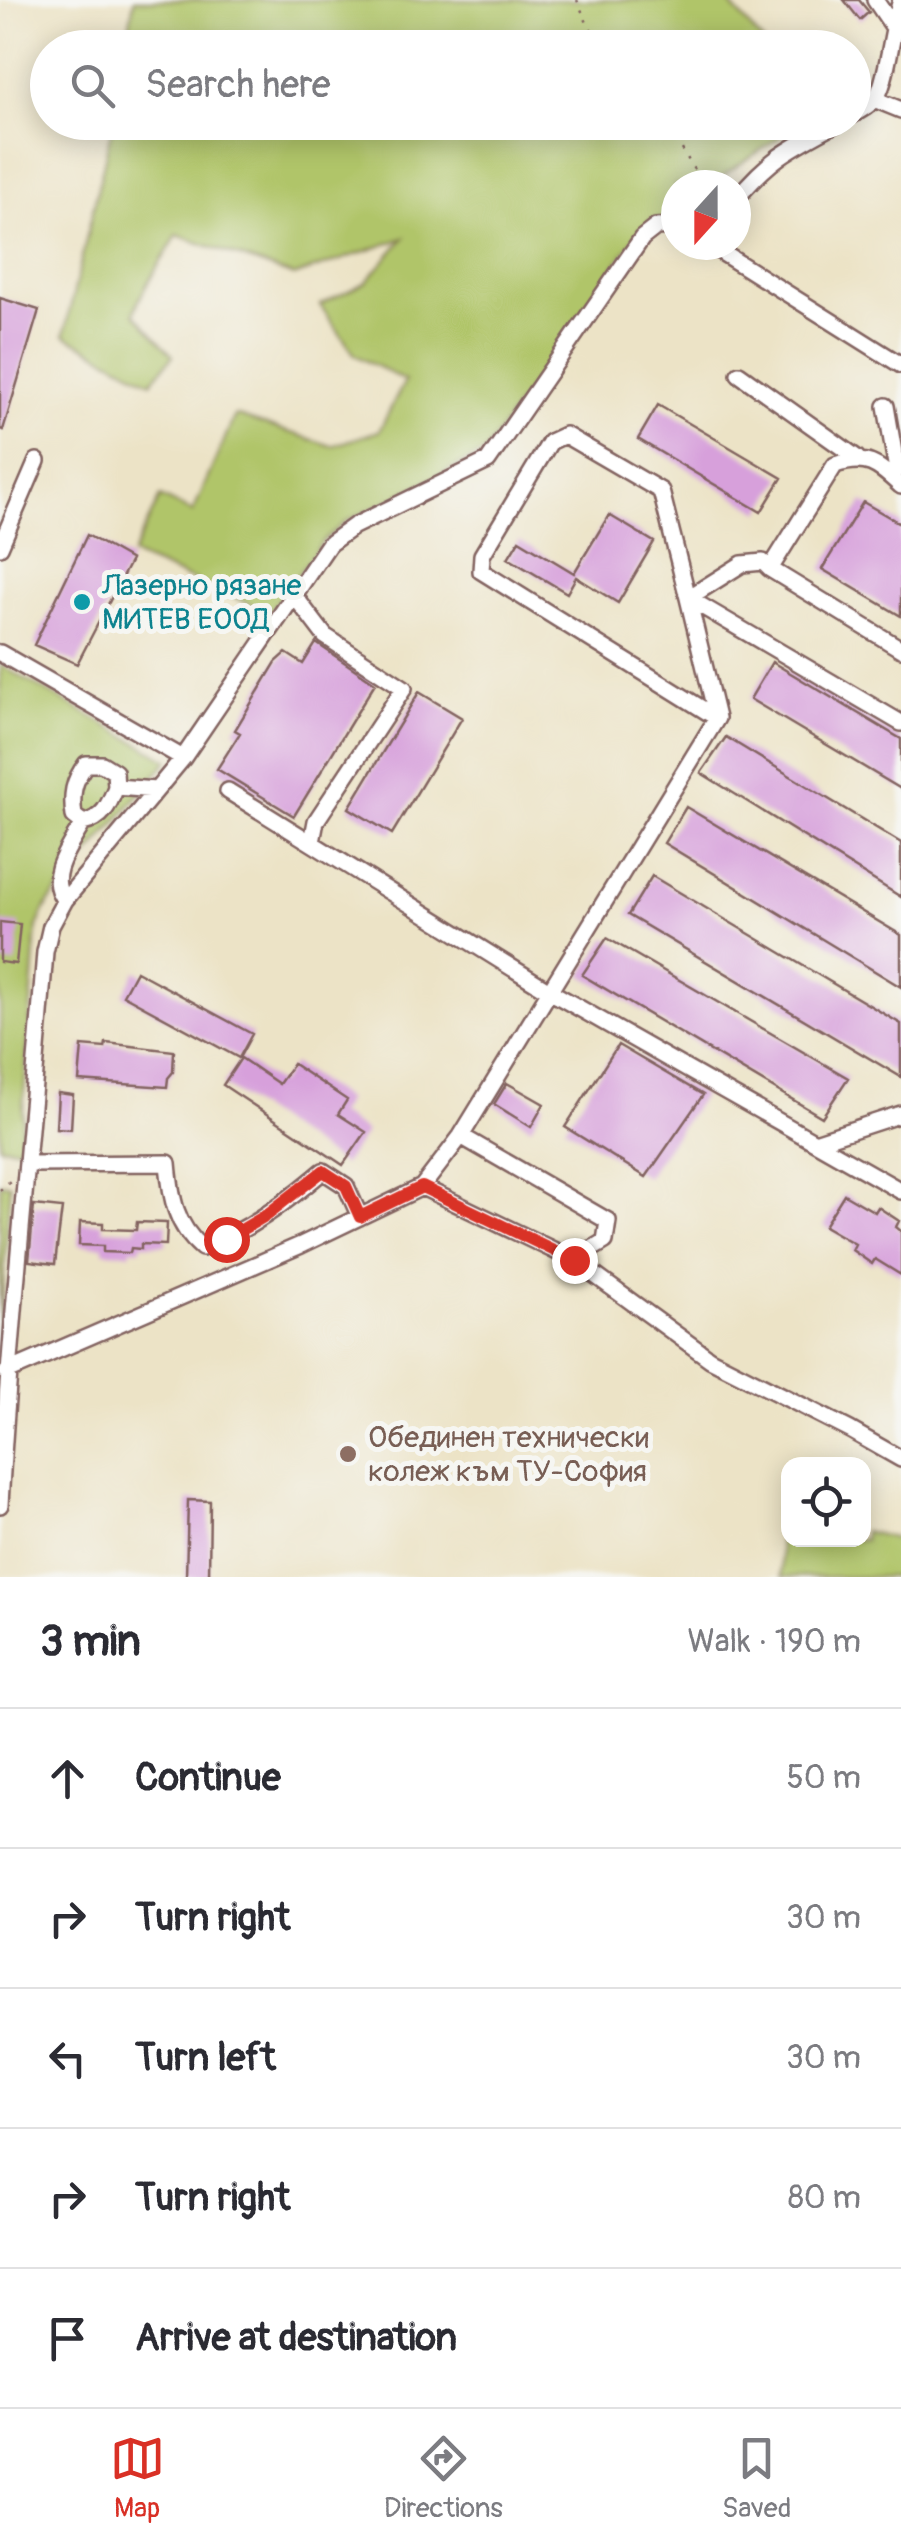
<!DOCTYPE html>
<meta charset="utf-8">
<style>
:root{--surface:#fff;--page:#f7f7f7;--text:#2b2b33;--muted:#7c7c81;--line:#e1e1e2;--accent:#d93025}
body{margin:0;font-family:Pangolin,sans-serif;background:var(--page);color:var(--text)}
.controls{position:absolute;right:30px;bottom:30px;display:grid;overflow:hidden;border-radius:20px;box-shadow:0 5px 25px #0003}
.controls button{width:90px;height:90px;display:grid;place-items:center;padding:0;border:0;border-bottom:2px solid var(--line);background:var(--surface);color:var(--text);font:50px sans-serif}
.compass{position:absolute;left:661px;top:170px;width:90px;height:90px;border-radius:50%;background:var(--surface);box-shadow:0 5px 25px #0003;rotate:201deg}
.stop{position:absolute;width:30px;height:30px;margin:-22px;border:8px solid #d93025;border-radius:50%;background:#fff}
.stop.end{background:#d93025;border-color:#fff;box-shadow:0 2px 10px #0008}
.list{margin:0;padding:0;list-style:none}
h2{display:flex;justify-content:space-between;align-items:center;height:130px;margin:0;padding:0 40px;font-size:42px}
h2 small{font-size:32px;font-weight:400;color:var(--muted)}
.list li{display:grid;grid-template-columns:65px 1fr auto;gap:30px;align-items:center;box-sizing:border-box;height:140px;padding:0 40px;border-top:2px solid var(--line)}
.list b{display:block;font-size:38px;white-space:nowrap}
.list em{font-size:32px;font-style:normal;color:var(--muted)}
.icon{flex:none;width:55px;height:55px;fill:none;stroke:currentColor;stroke-width:2;stroke-linecap:round;stroke-linejoin:round}
.map{position:relative;flex:none;width:901px;height:1577px;overflow:hidden}
.search{position:absolute;background:var(--surface);box-shadow:0 5px 25px #0003;left:30px;right:30px;top:30px;height:110px;display:flex;align-items:center;gap:25px;box-sizing:border-box;padding:0 35px;border-radius:55px;color:var(--muted);font-size:38px}
.sheet{height:830px;background:var(--surface)}
nav{display:flex;justify-content:space-around;align-items:center;box-sizing:border-box;height:140px;border-top:2px solid var(--line);background:var(--surface);font-size:28px;color:var(--muted)}
nav a{display:grid;justify-items:center;gap:5px}
nav .on{color:var(--accent)}
.map>svg:first-child{display:block}
</style>
<div class="map">
<svg width="901" height="1577" viewBox="0 0 901 1577">
<rect width="100%" height="100%" fill="#f6f6f2"/>
<filter id="ink" filterUnits="userSpaceOnUse"><feTurbulence type="fractalNoise" baseFrequency=".01" numOctaves="2"/><feDisplacementMap in="SourceGraphic" scale="20" xChannelSelector="R" yChannelSelector="G"/><feConvolveMatrix kernelMatrix="1 2 1 2 8 2 1 2 1" color-interpolation-filters="sRGB"/></filter>
<filter id="wash" filterUnits="userSpaceOnUse"><feTurbulence type="fractalNoise" baseFrequency=".0048" numOctaves="4" result="noise"/><feDisplacementMap in="SourceGraphic" scale="40" xChannelSelector="R" yChannelSelector="G"/><feGaussianBlur stdDeviation="2.25" result="paint"/><feColorMatrix in="noise" values="0 0 0 0 0 0 0 0 0 0 0 0 0 0 0 0 0 1.4 0 .05"/><feComposite in="paint" operator="in"/></filter>
<g filter="url(#wash)">
<rect width="100%" height="100%" fill="#ece3c6"/>
<!-- green -->
<path fill="#b0c569" stroke="#7d724a" stroke-width="2.5" d="M134,0H727L767,47H126Z
M113,123H801L709,185H676V217L652,220L638,233L484,453L347,521L323,541L269,612L132,555L160,497L193,512L235,415L332,446L379,431L405,381L355,355L320,305L366,282L404,238L294,276L177,235C162,263 144,283 134,313L173,356L151,382L64,335Z
M0,665L168,760L49,902L37,926L20,1148L0,1146Z
M0,1183L10,1184L0,1334Z
M777,1509L788,1512V1540H864V1531L901,1540V1577H782Z"/>
<g id="blocks">
<!-- building -->
<path fill="#d7a0db" d="M844,0H859L869,12L860,20Z
M0,298L39,310L3,430L0,429Z
M658,405L782,478L761,512L638,439Z
M863,502L901,524V616L822,569Z
M609,515L654,542L618,603L576,577L567,593L508,558L519,540L574,573Z
M87,535L131,560L77,664L34,645Z
M316,643L375,683L294,816L217,769L240,733L235,730L276,662L286,653L303,664Z
M772,662L901,739V789L750,699Z
M419,692L462,718L392,834L349,808Z
M726,737L901,843V897L701,773Z
M686,807L901,935V987L664,843Z
M652,876L901,1024V1077L628,915Z
M0,922L20,924L16,964L0,962Z
M607,938L848,1078L822,1117L582,975Z
M136,971L252,1034L239,1058L123,995Z
M106,1043L174,1051L173,1072L168,1078L167,1087L79,1081L82,1046L105,1048Z
M618,1045L703,1095L646,1177L565,1127Z
M241,1058L279,1084L293,1064L347,1100L338,1114L366,1132L343,1165L223,1085Z
M507,1083L544,1104L531,1127L494,1104Z
M58,1093L73,1095L71,1129L56,1128Z
M844,1194L875,1212L878,1207L899,1221L896,1227L901,1231V1275L875,1259L872,1264L852,1250L855,1244L824,1226Z
M34,1205L62,1208L55,1264L29,1261Z
M80,1222L103,1223V1229L136,1230L137,1222L167,1223L166,1245L141,1244V1249L131,1248L130,1253L103,1252V1246L79,1245Z
M188,1500L210,1501L209,1577H186Z"/>
</g>
</g>
<g filter="url(#ink)">
<use href="#blocks" fill-opacity="0" stroke="#836461" stroke-width="2.5"/>
<g fill="none" stroke-linecap="round" stroke-linejoin="round">
<!-- minor casing -->
<g stroke="#836461" stroke-width="20">
<path id="minor" d="M875,0L892,25
M874,99L901,110
M854,114C863,109 872,104 878,94C887,80 893,23 901,0
M736,199C772,156 791,148 839,122
M710,245L901,365
M739,374L857,458
M886,406L897,470L892,477
M0,547L37,461
M770,569L901,649
M293,594L325,636L404,688L316,821L312,842
M0,653L183,758
M717,718L688,598L901,723
M116,787L115,772L102,764H86C73,781 71,795 74,816L83,823C103,819 109,805 116,787L156,790
M228,791L551,992L901,1191
M65,900C44,878 71,844 83,823
M461,1136L608,1221L605,1241L574,1260
M818,1141L901,1114
M29,1164L168,1163C171,1197 175,1225 202,1248C247,1232 286,1202 323,1171L346,1186L360,1217
M422,1187L574,1260L710,1359L850,1430L901,1459
M7,1372L301,1245L422,1187L461,1136L717,718L481,571L482,555L550,442L565,435L661,491L688,598L742,564L763,562L770,569L835,465C868,455 877,464 901,486
M0,1505C10,1320 31,1137 45,952L51,926L65,900L183,758L329,544L354,526L488,461L642,238L656,227L676,226"/>
</g>
<!-- path -->
<path stroke="#836461" stroke-width="2.5" stroke-dasharray="2.5 8" stroke-linecap="butt" d="M577,0L588,25L606,48
M666,122L703,185
M0,1190L10,1181"/>
<!-- minor -->
<use href="#minor" stroke="#fff" stroke-width="15"/>
</g>
</g>
<g fill="none" stroke-linecap="round" stroke-linejoin="round" filter="url(#ink)">
<!-- route -->
<path stroke="#d93025" stroke-width="12" d="M226,1239L265,1216L323,1171L346,1186L360,1217L422,1187L574,1260"/>
</g>
<!-- markers -->
<circle fill="#0f9aa8" stroke="#f6f6f2" stroke-width="4" cx="82" cy="602" r="10"/>
<circle fill="#8d6e63" stroke="#f6f6f2" stroke-width="4" cx="348" cy="1454" r="10"/>
<g text-anchor="middle" dominant-baseline="central" stroke-width="10" stroke-linejoin="round" paint-order="stroke">
<!-- culture labels -->
<g font-size="30" fill="#0d838f" stroke="#f6f6f2" text-anchor="start">
<text x="102" y="585">Лазерно рязане<tspan x="102" dy="34">МИТЕВ ЕООД</tspan></text>
</g>
<!-- education labels -->
<g font-size="30" fill="#785e54" stroke="#f6f6f2" text-anchor="start">
<text x="368" y="1437">Обединен технически<tspan x="368" dy="34">колеж към ТУ-София</tspan></text>
</g>
</g>
</svg>
<div class="controls">
<button><svg class="icon" aria-label="locate" viewBox="0 0 24 24"><circle cx="12" cy="12" r="6"/><path d="M12 2v4M12 18v4M2 12h4M18 12h4"/></svg></button>
</div>
<svg class="compass" viewBox="-18 -18 36 36"><path d="M0-13l5 13h-10z" fill="#e53935"/><path d="M0 13l5-13h-10z" fill="#7c7c81"/></svg>
<div class="stop" style="left:226px;top:1239px"></div>
<div class="stop end" style="left:574px;top:1260px"></div>
<div class="search"><svg class="icon" aria-label="search" viewBox="0 0 24 24"><circle cx="10" cy="10" r="6"/><path d="M15 15l6 6"/></svg>Search here</div>
</div>
<section class="sheet">
<h2>3 min<small>Walk · 190 m</small></h2>
<ul class="list">
<li><svg class="icon" aria-label="ahead" viewBox="0 0 24 24"><path d="M12 20V5M6 11l6-6 6 6"/></svg><div><b>Continue</b></div><em>50 m</em></li>
<li><svg class="icon" aria-label="right" viewBox="0 0 24 24"><path d="M7 20v-9h11M14 6l5 5-5 5"/></svg><div><b>Turn right</b></div><em>30 m</em></li>
<li><svg class="icon" aria-label="left" viewBox="0 0 24 24"><path d="M17 20v-9H6M10 6l-5 5 5 5"/></svg><div><b>Turn left</b></div><em>30 m</em></li>
<li><svg class="icon" aria-label="right" viewBox="0 0 24 24"><path d="M7 20v-9h11M14 6l5 5-5 5"/></svg><div><b>Turn right</b></div><em>80 m</em></li>
<li><svg class="icon" aria-label="arrive" viewBox="0 0 24 24"><path d="M6 21V4h12l-3 4 3 4H6"/></svg><div><b>Arrive at destination</b></div></li>
</ul>
</section>
<nav>
<a class="on"><svg class="icon" aria-label="map" viewBox="0 0 24 24"><path d="M3 6l6-2 6 2 6-2v14l-6 2-6-2-6 2zM9 4v14M15 6v14"/></svg>Map</a>
<a><svg class="icon" aria-label="directions" viewBox="0 0 24 24"><path d="M12 3l9 9-9 9-9-9zM9 14v-3h6M13 9l2 2-2 2"/></svg>Directions</a>
<a><svg class="icon" aria-label="saved" viewBox="0 0 24 24"><path d="M7 4h10v16l-5-4-5 4z"/></svg>Saved</a>
</nav>
